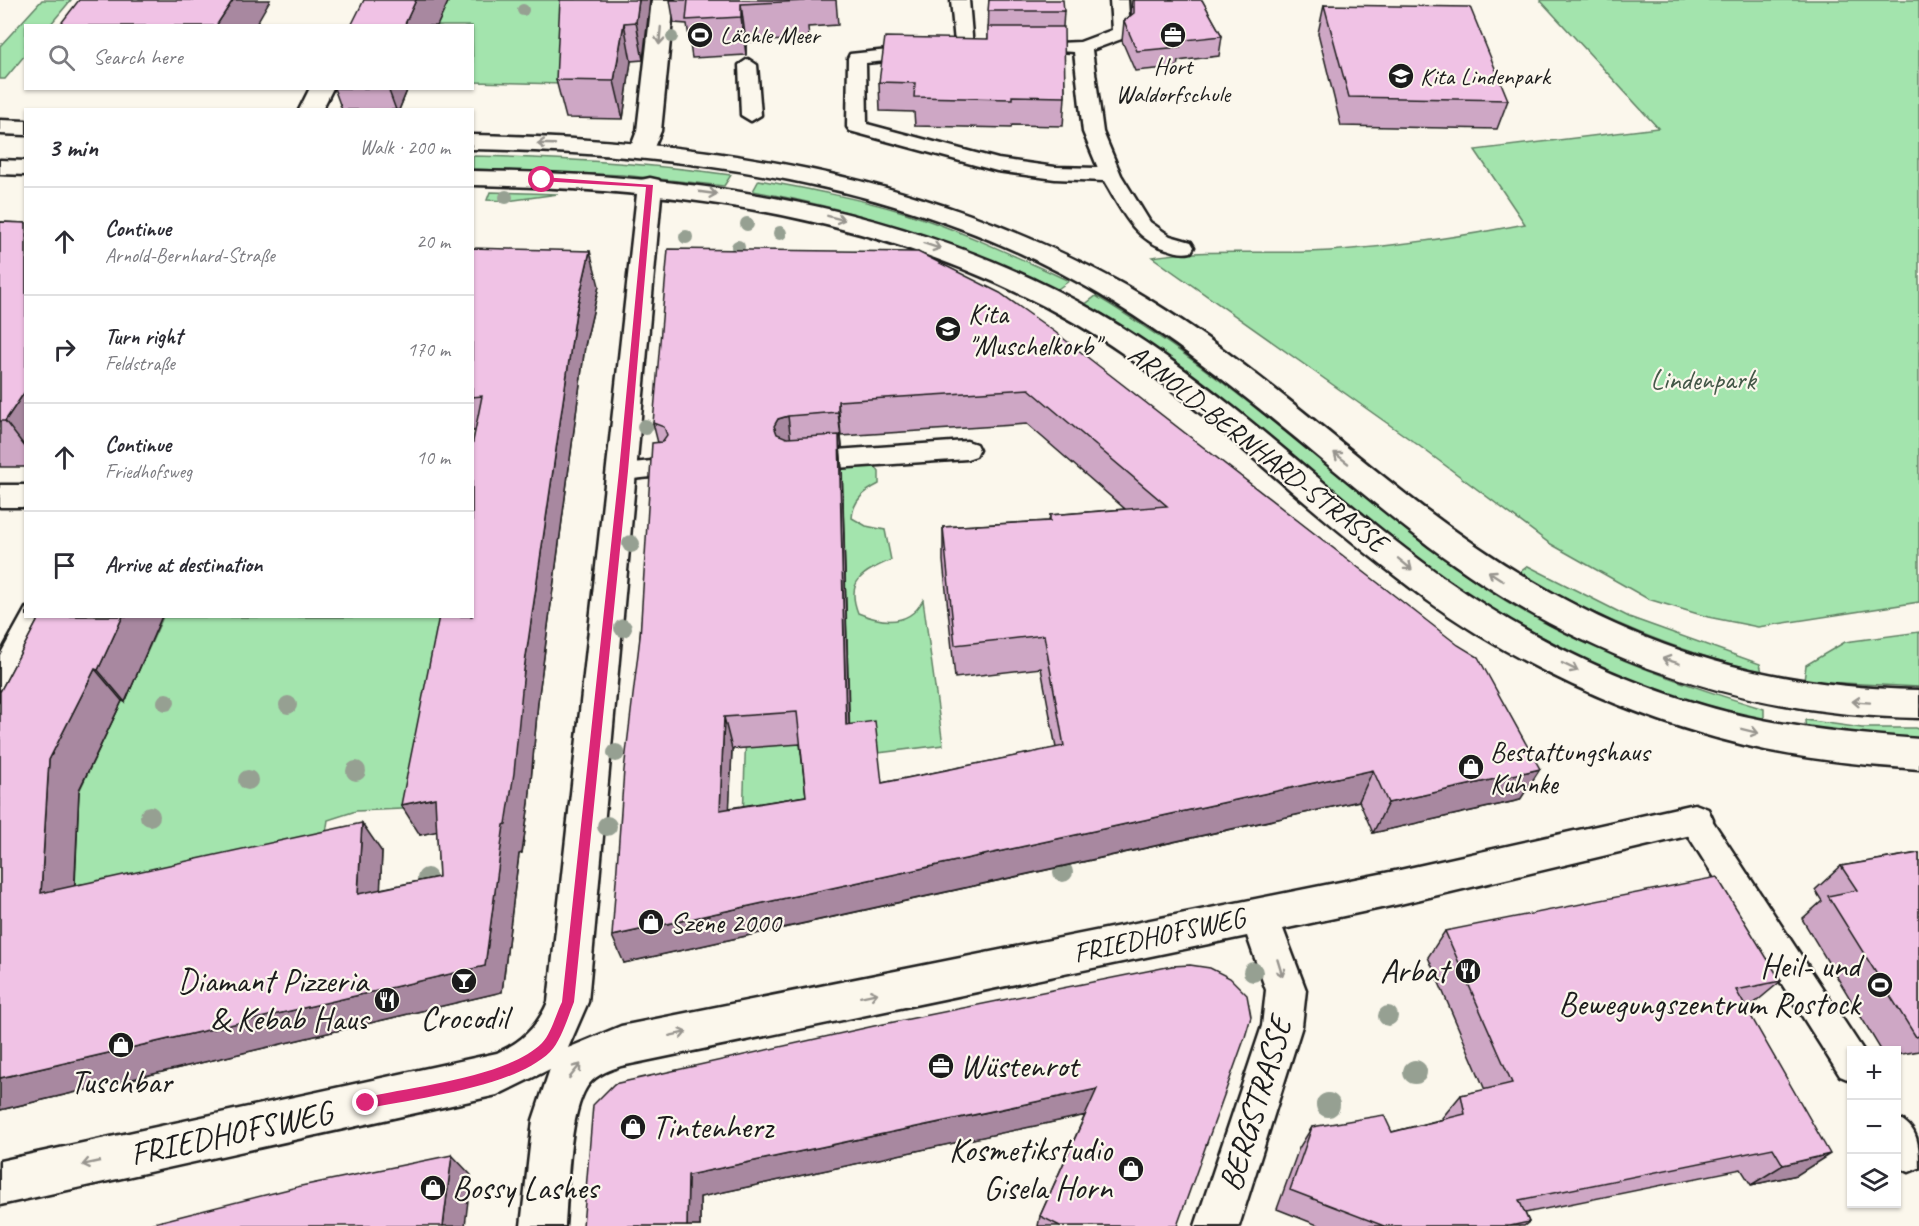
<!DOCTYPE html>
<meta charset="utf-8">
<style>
:root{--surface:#fff;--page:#f7f7f7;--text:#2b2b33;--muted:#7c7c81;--line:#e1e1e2}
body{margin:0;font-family:Caveat,sans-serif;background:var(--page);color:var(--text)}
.controls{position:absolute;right:18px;bottom:18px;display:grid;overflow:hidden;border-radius:0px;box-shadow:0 2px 4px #0004}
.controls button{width:54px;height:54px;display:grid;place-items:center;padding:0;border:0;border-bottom:2px solid var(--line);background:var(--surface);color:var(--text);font:30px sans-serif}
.stop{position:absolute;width:18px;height:18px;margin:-14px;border:4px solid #db2777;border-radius:50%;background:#fff}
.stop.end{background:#db2777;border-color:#fff;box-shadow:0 2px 6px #0008}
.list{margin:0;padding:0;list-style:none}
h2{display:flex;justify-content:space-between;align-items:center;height:78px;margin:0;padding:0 24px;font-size:26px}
h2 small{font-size:20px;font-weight:400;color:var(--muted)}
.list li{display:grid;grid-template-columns:39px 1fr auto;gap:18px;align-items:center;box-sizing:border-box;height:108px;padding:0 24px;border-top:2px solid var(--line)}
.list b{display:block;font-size:22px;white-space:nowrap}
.list p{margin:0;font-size:20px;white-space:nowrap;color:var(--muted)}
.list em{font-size:20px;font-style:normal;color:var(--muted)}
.icon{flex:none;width:33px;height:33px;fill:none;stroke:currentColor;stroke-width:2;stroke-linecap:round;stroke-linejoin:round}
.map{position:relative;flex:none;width:1919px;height:1226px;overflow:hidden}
.search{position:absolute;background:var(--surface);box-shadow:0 2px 4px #0004;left:24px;top:24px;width:450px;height:66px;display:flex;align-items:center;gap:15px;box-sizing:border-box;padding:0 21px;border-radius:0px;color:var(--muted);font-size:22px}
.panel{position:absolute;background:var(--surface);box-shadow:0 2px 4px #0004;left:24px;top:108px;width:450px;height:510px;border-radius:0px}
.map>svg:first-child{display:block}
</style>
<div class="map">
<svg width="1919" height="1226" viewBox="0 0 1919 1226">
<rect width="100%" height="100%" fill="#fbf7ec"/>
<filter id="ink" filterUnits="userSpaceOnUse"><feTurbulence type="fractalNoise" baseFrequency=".0167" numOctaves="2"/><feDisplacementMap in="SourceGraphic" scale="12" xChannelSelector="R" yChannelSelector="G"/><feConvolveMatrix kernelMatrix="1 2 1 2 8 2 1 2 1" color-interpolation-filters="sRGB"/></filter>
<g filter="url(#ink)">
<!-- green -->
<path fill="#a3e4ad" stroke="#608064" stroke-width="1.5" d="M42,0H71L50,25L26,26L25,55L5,79H0V46Z
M449,0H575L563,84L473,82L472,26H437Z
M1540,0H1919V602L1758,627L1708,617L1648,599L1549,543L1418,445L1152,257C1211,248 1271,255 1330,251C1396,246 1461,237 1525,224L1475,150L1658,128Z
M473,156C559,158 645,163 731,175L724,186L622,175L473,169Z
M759,180C808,189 856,198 903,212C960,230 1015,256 1069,281L1055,291C953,242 864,211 753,191Z
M490,192L558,194L507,201L487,200Z
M1096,296C1200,358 1291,437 1386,512C1422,540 1456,570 1495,594C1580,648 1668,680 1764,709V723L1669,695L1598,667L1491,609L1444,577L1353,507L1155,349L1083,306Z
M842,464H874L879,472V484C865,491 853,500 852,518L866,526L885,530L891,560C864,572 845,580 858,613C882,623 909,627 923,600L943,745L878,753L844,792L743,820L754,486L850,740Z
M1528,566L1629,617L1760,664L1762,672C1677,652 1594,617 1519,573Z
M163,617H461L425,808L356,811L328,820L321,866L10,937L122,701H125Z
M1919,632V687L1804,681L1806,665L1845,642Z
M1805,720L1862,728H1916L1919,729V741L1806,733Z"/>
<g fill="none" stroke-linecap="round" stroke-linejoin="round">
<!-- service casing -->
<g stroke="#1c1c1c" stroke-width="5">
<path id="service" d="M951,0H969L973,48L964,53L866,63L867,124L998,159L1055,167L1098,168L1083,132L1074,52L1058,51L1055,47L1058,43L1080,42L1112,30L1110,0H1128L1130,33L1127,37L1092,50L1103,132L1121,175L1150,222L1170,236L1191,242L1194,247L1191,252C1182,254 1176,252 1167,249C1134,240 1121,209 1104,181L1055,179L997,171L850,131L847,127L848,58L850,54L955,43Z
M748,59L757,65L761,115L751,121L741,115L739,65Z
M967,441L976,444L979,450L976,456L967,459L806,470L797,467L794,461L797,455L806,452Z
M661,460L670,463L673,469L670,475L623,480L614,477L611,471L614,465Z
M1695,807L1706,811L1863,1050H1852V1081L1840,1076L1684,829L1680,820L1684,811Z
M1896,1117C1919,1127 1919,1145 1919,1168L1909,1172L1896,1166Z"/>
</g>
<!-- minor casing -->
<g stroke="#1c1c1c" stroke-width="5">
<path id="minor" d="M652,0H674L661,131L651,154L642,156L633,154L630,149L637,131Z
M310,88H333L322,110H299Z
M650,178L659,180L662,185L588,1002L568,1048L621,1026L1400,870L1695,804L1708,809L1713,820L1708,831L1400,904L1283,929L1306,990L1302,1026L1239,1226H1195L1262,1026L1266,990L1247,936L621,1066C610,1070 597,1074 589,1084C568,1110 568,1192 565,1226H521L533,1120L550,1069L497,1095L0,1205V1161L497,1053C522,1042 537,1027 548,1002L638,185L641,180Z
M0,485H26V507H0Z
M26,608V616H54L12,697L0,701V655Z"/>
</g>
<!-- secondary casing -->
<g stroke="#1c1c1c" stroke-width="5">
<path id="secondary" d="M0,120L26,121V135L0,134Z
M472,135C703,139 922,172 1126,286C1228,344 1316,424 1408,496C1569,620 1713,686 1919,690V718C1736,715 1575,656 1429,546C1323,465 1226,372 1112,302C920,184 693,153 472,149Z
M0,160L26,161V175L0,174Z
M472,171C689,174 907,203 1098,313C1225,386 1328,495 1447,580C1535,642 1640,692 1744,716C1802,729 1860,735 1919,739V769C1860,765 1801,759 1744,745C1632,718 1517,666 1424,598C1364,553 1306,504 1250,455C1195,408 1140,361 1077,324C888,216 687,189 472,185Z"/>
</g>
<!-- service -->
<use href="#service" fill="#fbf7ec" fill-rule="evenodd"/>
<!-- minor -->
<use href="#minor" fill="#fbf7ec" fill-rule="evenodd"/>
<!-- secondary -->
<use href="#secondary" fill="#fbf7ec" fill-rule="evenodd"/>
</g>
<!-- trees -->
<g fill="#96a092">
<circle cx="523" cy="10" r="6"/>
<circle cx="672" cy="37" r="6"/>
<circle cx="506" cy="197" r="7"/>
<circle cx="747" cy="224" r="7"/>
<circle cx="780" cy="233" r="7"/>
<circle cx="686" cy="237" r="7"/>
<circle cx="738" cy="247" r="7"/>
<circle cx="645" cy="427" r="8"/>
<circle cx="631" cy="544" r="9"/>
<circle cx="623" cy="628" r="9"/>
<circle cx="166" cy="702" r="9"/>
<circle cx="288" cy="705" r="9"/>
<circle cx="616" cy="753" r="9"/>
<circle cx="356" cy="771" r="10"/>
<circle cx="248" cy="780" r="10"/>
<circle cx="150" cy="816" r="10"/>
<circle cx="607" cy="826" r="10"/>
<circle cx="1063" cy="872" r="10"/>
<circle cx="427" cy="878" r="10"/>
<circle cx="1253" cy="972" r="10"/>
<circle cx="1388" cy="1016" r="10"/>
<circle cx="1415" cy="1072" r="12"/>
<circle cx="1328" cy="1105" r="12"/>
</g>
<!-- wall -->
<path fill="#cea7c5" stroke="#1c1c1c" stroke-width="1.5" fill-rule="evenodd" d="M650,0L643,60L631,61L623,119L566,118L556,80Z
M670,0H836L838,25L808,27L809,39L746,42V55L692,58L687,24L674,23Z
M989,0L1064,11L1063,27L1065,97L1063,126L1012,125L1011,128L915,126L914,112L880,111L879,82L988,39Z
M1132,0H1202L1222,36L1219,56L1178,61L1177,67L1135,71L1122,41L1124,21L1131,15Z
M1324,5L1508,100L1497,129L1341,126L1318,33Z
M334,88H408L399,110H342Z
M0,222L26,223V467H0Z
M472,248L599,286L585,346L538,702L529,803L522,853L519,854L502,992L0,1110V692L40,616H162L125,702L122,701L79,790L75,885L382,852L380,889L439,877L437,831L420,835L475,431H472Z
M918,252L1520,800L1373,833L1359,801L624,963L640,637L658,443L653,423ZM1027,424L1125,509L1050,515L1049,521L943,527V561L955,678L1041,668L1056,748L882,783L849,725L842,470L840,447H842L841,436ZM800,744L806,796L729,808L732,749Z
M1919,853V1051L1896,1055V1050H1881L1802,919L1822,901L1815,890L1841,866Z
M1445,931L1781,981L1751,1006L1746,1007L1797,1175L1751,1185L1741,1169L1525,1213L1529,1222L1524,1226H1320L1277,1209L1299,1148L1312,1127L1392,1132L1443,1119L1442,1118L1461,1095L1485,1090L1428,957Z
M1172,966L1177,1226H1038L1040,1216L1085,1115L700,1197V1226H583Z"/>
<!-- shaded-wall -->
<path fill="#a888a0" stroke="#1c1c1c" stroke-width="1.5" d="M233,0H270L255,26H216Z
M416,0H449L437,26H404Z
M639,0H650L643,60L636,22Z
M741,4L746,42V55L741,17Z
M624,23L631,61L623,119L614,81Z
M388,88H408L399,110H396Z
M590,251L599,286L585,346L538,702L529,803L522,853L519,854L502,992L0,1110V1078L485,966L524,670L576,312Z
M26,390V448L5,421Z
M838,401L841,436L842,447L838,412Z
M788,416L792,451L783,454L774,426L778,419Z
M839,435L842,470L850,757L846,725Z
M123,616H162L125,702L98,670Z
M95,669L122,701L79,790L73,920L41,893L49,760Z
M724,717L732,749L728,840L720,810Z
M1540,769L1520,800L1373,833L1388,803Z
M1373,770L1359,801L624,963L612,936Z
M435,798L453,828L420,835L401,805Z
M362,823L382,852L379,921L358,894Z
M1097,1089L1091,1114L700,1197V1226H687L688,1175Z
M1830,1154L1797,1175L1751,1185L1783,1165Z
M452,1155L471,1175L465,1226H443Z"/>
<!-- building -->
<path fill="#f0c2e5" stroke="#1c1c1c" stroke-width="1.5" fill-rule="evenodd" d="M79,0H233L216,26H59Z
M364,0H416L404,26H351Z
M560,0H639L636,22L624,23L614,81L556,80Z
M688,0H805V1L741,4V17L686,20Z
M989,0H1063L1064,11H988Z
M1134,0H1202L1222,36L1176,41L1180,47L1137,51L1124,21L1134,13Z
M1324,5L1470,7L1508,100L1349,97Z
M988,27H1064L1065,97L1012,96V99L914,97L915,83L879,82L885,37L988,39Z
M0,222L26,223V390L5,421H0Z
M472,248L590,251L576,312L524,670L514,773L506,824L504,825L485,966L0,1078V692L40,616H123L98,670L95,669L49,760L41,893L362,823L358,894L439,877L435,798L401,805L439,616H472V446L482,396L472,397Z
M668,249L918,252L1000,293L1055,332L1458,645L1478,657L1540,769L1388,803L1373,770L612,936L624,770L640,637L652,443L662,442L667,435L664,427L653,423ZM1029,389L1167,506L1050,515V521L943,527L955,645L1044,635L1064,746L882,783L875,721L846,725L839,435L787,438L777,434L774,426L778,419L788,416L838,412V401ZM797,712L806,796L720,810L724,717Z
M1919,853V1036L1916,1037L1828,896L1857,890L1841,866Z
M1717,877L1781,981L1736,990L1830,1154L1783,1165L1773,1148L1519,1200L1529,1222L1510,1226H1384L1290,1190L1312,1127L1384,1115L1392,1132L1465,1114L1461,1095L1512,1083L1445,931Z
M1190,965L1210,968L1230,978L1247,995L1251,1017L1245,1037L1177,1226H1060L1040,1216L1097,1089L688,1175L687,1226H583L593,1105L614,1084L874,1026L1172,966Z
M452,1155L443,1226H142L301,1186Z"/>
<!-- one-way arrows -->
<defs><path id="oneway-shaft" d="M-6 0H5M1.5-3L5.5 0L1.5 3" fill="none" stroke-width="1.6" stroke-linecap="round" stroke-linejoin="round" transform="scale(1.5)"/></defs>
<g stroke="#97948e">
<use href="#oneway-shaft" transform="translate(660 36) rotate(95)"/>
<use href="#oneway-shaft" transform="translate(546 144) rotate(-178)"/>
<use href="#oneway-shaft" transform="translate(708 193) rotate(8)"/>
<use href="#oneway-shaft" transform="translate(836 218) rotate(14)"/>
<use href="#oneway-shaft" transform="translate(932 246) rotate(18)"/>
<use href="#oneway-shaft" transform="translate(1341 458) rotate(-142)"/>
<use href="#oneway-shaft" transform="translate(1405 564) rotate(39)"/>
<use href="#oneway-shaft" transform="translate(1496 576) rotate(-147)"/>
<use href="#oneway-shaft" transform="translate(1671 661) rotate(-163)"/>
<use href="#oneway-shaft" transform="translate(1570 667) rotate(26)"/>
<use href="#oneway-shaft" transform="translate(1861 702) rotate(-176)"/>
<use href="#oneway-shaft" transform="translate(1750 731) rotate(14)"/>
<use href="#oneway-shaft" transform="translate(1280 968) rotate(73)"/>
<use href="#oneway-shaft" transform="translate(869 995) rotate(-12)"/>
<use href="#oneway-shaft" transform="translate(678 1034) rotate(-12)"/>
<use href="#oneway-shaft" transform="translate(575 1071) rotate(-51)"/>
<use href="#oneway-shaft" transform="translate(91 1163) rotate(168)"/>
</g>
</g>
<!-- route -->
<path fill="#db2777" d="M542,177L653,185L628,471L574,1002C568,1017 561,1041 550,1052C513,1088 416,1098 366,1109L360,1103L366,1097C412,1087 510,1076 542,1043C551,1034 556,1014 562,1002L619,471L646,187L539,181Z"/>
<!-- icons -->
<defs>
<g id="stadium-disc" transform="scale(1.35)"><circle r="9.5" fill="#1c1c1c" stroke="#fbf7ec"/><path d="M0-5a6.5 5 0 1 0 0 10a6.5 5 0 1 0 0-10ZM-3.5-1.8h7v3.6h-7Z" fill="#fff"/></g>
<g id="office-disc" transform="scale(1.35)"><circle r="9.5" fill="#1c1c1c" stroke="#fbf7ec"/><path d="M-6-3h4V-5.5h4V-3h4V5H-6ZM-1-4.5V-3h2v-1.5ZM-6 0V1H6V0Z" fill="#fff"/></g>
<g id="school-disc" transform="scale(1.35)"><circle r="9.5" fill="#1c1c1c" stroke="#fbf7ec"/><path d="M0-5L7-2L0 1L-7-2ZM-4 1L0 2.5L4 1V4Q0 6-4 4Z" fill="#fff"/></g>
<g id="shop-disc" transform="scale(1.35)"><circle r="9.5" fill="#1c1c1c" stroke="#fbf7ec"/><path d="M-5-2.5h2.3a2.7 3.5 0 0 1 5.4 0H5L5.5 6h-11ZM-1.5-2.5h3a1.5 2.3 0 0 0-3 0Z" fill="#fff"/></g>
<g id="restaurant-disc" transform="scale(1.35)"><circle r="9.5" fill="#1c1c1c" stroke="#fbf7ec"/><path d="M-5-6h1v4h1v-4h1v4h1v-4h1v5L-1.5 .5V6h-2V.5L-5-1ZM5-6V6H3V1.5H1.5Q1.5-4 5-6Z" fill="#fff"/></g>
<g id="bar-disc" transform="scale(1.35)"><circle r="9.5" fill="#1c1c1c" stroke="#fbf7ec"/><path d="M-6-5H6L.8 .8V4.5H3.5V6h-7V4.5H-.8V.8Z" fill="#fff"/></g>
</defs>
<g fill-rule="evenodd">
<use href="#stadium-disc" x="700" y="35"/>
<use href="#office-disc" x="1173" y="35"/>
<use href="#school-disc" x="1401" y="76"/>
<use href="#school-disc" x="948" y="329"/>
<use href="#shop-disc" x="1471" y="767"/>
<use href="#shop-disc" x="651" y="922"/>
<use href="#restaurant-disc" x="1468" y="971"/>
<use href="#bar-disc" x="464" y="981"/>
<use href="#stadium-disc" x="1880" y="985"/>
<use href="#restaurant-disc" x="387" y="1000"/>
<use href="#shop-disc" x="121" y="1045"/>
<use href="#office-disc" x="941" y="1066"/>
<use href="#shop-disc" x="633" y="1127"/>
<use href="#shop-disc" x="1131" y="1169"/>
<use href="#shop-disc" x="433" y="1188"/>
</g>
<g text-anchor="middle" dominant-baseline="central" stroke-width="4.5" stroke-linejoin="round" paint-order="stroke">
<!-- far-poi labels -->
<g font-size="24" fill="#1c1c1c" stroke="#fbf7ec" text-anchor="start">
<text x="720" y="35">Lächle Meer</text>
<text x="1173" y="66" text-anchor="middle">Hort<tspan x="1173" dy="28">Waldorfschule</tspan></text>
<text x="1420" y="76">Kita Lindenpark</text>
</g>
<!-- poi labels -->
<g font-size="28" fill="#1c1c1c" stroke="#fbf7ec" text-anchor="start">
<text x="968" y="313">Kita<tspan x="968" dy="32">"Muschelkorb"</tspan></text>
<text x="1490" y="751">Bestattungshaus<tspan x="1490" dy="32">Kuhnke</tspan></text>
<text x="670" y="922">Szene 2000</text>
</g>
<!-- park labels -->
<g font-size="28" fill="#445848" stroke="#fbf7ec">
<text x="1703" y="379">Lindenpark</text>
</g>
<!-- street labels -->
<g font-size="28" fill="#1c1c1c" stroke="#fbf7ec">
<text transform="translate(1258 448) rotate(38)">ARNOLD-BERNHARD-STRASSE</text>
<text transform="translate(1159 935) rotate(-12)">FRIEDHOFSWEG</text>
</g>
<!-- near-poi labels -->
<g font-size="33" fill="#1c1c1c" stroke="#fbf7ec" text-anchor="end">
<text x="1860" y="966">Heil- und<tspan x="1860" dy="38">Bewegungszentrum Rostock</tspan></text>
<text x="1448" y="971">Arbat</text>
<text x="368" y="981">Diamant Pizzeria<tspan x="368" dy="38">&amp; Kebab Haus</tspan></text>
<text x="464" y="1018" text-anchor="middle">Crocodil</text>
<text x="960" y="1066" text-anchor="start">Wüstenrot</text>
<text x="121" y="1082" text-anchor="middle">Tuschbar</text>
<text x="652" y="1127" text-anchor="start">Tintenherz</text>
<text x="1112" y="1150">Kosmetikstudio<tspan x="1112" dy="38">Gisela Horn</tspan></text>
<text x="452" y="1188" text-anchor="start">Bossy Lashes</text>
</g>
<!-- near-street labels -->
<g font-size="33" fill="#1c1c1c" stroke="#fbf7ec">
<text transform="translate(1255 1104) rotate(-73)">BERGSTRASSE</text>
<text transform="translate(231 1133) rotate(-12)">FRIEDHOFSWEG</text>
</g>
</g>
</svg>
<div class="controls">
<button>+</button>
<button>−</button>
<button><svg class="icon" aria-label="layers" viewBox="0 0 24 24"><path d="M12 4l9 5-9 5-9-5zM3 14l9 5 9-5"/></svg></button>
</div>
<div class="stop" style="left:542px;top:180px"></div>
<div class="stop end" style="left:366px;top:1103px"></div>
<div class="search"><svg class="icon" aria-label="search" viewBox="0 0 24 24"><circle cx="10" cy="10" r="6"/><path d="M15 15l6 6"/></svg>Search here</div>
<section class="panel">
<h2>3 min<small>Walk · 200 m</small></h2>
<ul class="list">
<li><svg class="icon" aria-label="ahead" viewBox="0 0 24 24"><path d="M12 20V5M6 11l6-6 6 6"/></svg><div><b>Continue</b><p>Arnold-Bernhard-Straße</p></div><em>20 m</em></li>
<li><svg class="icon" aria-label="right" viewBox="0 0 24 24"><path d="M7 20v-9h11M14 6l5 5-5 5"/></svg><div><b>Turn right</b><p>Feldstraße</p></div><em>170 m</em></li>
<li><svg class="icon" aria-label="ahead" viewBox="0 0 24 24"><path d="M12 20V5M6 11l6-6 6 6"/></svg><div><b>Continue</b><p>Friedhofsweg</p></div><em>10 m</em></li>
<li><svg class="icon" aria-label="arrive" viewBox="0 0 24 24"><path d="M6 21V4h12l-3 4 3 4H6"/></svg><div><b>Arrive at destination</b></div></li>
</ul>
</section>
</div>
